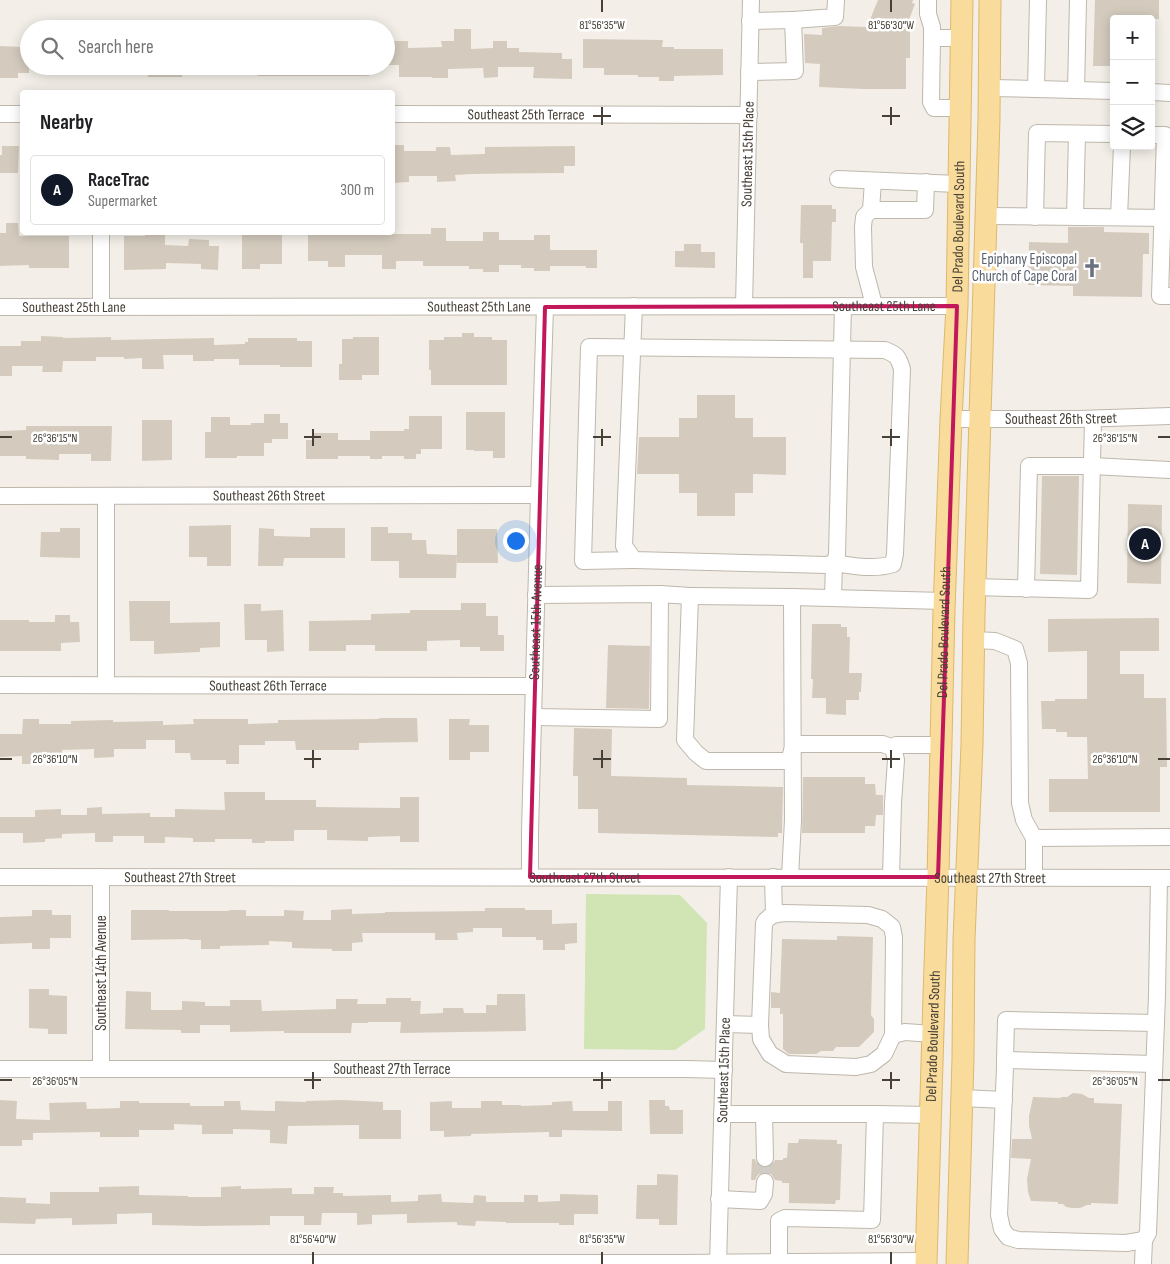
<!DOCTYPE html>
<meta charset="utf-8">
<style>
:root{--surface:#fff;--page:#f6f6f6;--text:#202124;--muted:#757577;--line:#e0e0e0;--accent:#111827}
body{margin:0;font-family:"Sofia Sans Condensed",sans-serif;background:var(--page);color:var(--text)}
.controls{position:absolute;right:15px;top:15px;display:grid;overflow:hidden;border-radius:5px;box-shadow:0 2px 12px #0003}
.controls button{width:45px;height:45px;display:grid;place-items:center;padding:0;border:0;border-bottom:1px solid var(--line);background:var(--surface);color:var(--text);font:25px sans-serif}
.you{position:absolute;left:515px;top:540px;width:18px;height:18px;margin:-12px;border:4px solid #fff;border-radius:50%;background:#1a73e8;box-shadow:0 0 0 8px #1a73e833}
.badge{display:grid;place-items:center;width:32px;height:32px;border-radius:50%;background:var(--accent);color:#fff;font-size:16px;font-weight:700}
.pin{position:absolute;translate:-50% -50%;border:2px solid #fff;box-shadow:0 1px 5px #0006}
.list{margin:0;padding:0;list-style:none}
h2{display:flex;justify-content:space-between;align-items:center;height:65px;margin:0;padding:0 20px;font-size:21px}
h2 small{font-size:16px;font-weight:400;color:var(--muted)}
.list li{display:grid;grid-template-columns:32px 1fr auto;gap:15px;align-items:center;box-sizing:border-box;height:70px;margin:0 10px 10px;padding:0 10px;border:1px solid var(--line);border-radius:5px}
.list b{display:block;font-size:19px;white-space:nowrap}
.list p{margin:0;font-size:16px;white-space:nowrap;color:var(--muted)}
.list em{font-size:16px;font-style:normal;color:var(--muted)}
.icon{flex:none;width:28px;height:28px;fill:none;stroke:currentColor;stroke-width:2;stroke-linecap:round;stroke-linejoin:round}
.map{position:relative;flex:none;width:1170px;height:1264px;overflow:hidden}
.search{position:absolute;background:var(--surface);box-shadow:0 2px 12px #0003;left:20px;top:20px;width:375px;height:55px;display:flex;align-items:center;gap:12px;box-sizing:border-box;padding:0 18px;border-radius:28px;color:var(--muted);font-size:19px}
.panel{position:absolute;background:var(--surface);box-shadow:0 2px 12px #0003;left:20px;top:90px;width:375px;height:145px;border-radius:5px}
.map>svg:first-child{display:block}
</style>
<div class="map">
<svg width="1170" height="1264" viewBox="0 0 1170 1264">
<rect width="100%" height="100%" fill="#f3efe8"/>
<!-- green -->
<path fill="#d0e5b3" d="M586,894L680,895L707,923L705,1029L675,1050L584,1049Z"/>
<!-- building -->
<path fill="#d4cbbe" d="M878,0H913L912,3L915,4L910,17V58H906V89H863L819,87L820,64L805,63L804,34L822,35V28L839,26L867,27Z
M1095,0H1159V19H1114V66H1093Z
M454,29H471V49L493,48V41H507V48H519V52L562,53V59H572V79L533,78L534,67H498V77L484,78L483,68L448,69V78H432V77H399V65H386V48L394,47V41H408V48L442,47L441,41H454Z
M583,39L663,40L662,47H674V49H723V75L674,76V81H659V77H638V75H604V68H583Z
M0,46L23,47L22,53L29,54V73H18V78H0Z
M148,66H182V77H148Z
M258,66H369V76H258Z
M392,145H404V151H436V147H450L451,155L485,154V147L575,146V166H564V173L473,174L455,175L456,181L437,182V176H409V182L392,183Z
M2,146H19L18,173H0V155H2Z
M801,205H832V209H836V222H832L831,261H813V278H803V243H800Z
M6,223H18L19,236H69V268H29V265L0,266V233H6Z
M1068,227H1104V232L1149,233V254H1143L1142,297L1073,296V286L1028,285L1029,242L1068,243Z
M431,228H446V241H483V232H499V240H534V235H550V250H597V268H586V266H550V271H534V268H521V265H499V272H483V269H469V266H423V261H396V269H382V255H345V267H328V261H308V232H331V235H382V234H431Z
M145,232H165V245L188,246L189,239L209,240V246H219L218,270L201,269V264L166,263V269L124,270V236H145Z
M242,232H282V264H260V269H242Z
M684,244H701V252H715V268L675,267V251H684Z
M462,333H474V337H492V340H507V385H431V370H429V340H444V337H462Z
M41,336L63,337V338L111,337V340L214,338V345L245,344V342H248V338H297V341H312V367H280V365H239V359H214V361H193V355H163L164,369H142V358L124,359V357H96V361H63L62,372H42L43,366H12V376H0V346H21V341H41Z
M353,337H379V375H362V380H339V364H342V339H353Z
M697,395H735V418H753V437H786V475L753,474V493H735V516H697V493H679V474H637L639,437H679V418H697Z
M466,412H505V458H493V451H474V450H466Z
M264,414H280V423H288V439H272V443H264V456H237V458H205V432H211V417H230V425H251V423H264Z
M409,416H442V449H421V454H416V459H404V456H382V459H370V456H338V459H306V440H312V433H338V440H370V431H404V429H409Z
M142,420H172V460L142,461Z
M26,426H112L111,461H91V454H59V460L26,459V456H0V431L26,430Z
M1042,476H1079L1077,575L1040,574Z
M1128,504L1162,505L1161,584L1127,583Z
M231,525V566H207V557H189V526Z
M371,527H388V533H412V540H426L427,554L457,555L456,578H399V561H371Z
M60,528H80V558L40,557L41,532H60Z
M259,528L274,529V536L310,537V528H345V558H284L283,566H258Z
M457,529H497L498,563H457Z
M129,601H170V623L220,622V647L200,648V652L154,654V641H130Z
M461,603H486V616H498V635H504V651H480V647H460V640L427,641V651H375V645H346V651H309V621L371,620V614L410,613V610H461Z
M244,604H261V611L283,610L284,651L267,652V640H245Z
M55,615H70V622H79L80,642L61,643V651H0V620H29V622H55Z
M1159,618V651H1120V674H1144V698H1166L1167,767H1160V812H1049V779H1088L1087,737H1067V732H1056V729H1042L1041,701H1055V699H1087V651L1048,652V619Z
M812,624H841V627H847V637H850L849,673H862L861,692H859V700H846V715L826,714V698H812L813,679H811Z
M608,645L650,646L649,709L606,708Z
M379,718H417L418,742L359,743V750H296L295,741H265V745H239V764H226V760H191L190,753H175V740H146V749H114V757L94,758V749L62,750V753H40L39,764H22V756L0,757V734H22L23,719H39V724H71V721L113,720V722L163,721V725L194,724L193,719H248V724L278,723V720L379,719Z
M449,719H470L469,725H489V752H470V760H449Z
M574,728L612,729L611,776L687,778V785L783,787L782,833H778V837L598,833V809H578V776H573Z
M803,777H865V784H875L876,795H883V815H876L875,826H865V833H802Z
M224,792H265V800H316V807L400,808V797H419V842H400V836L368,837V841L327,840V830H294V841H265V843H252V839H215V842H193V838L165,837V843H144V836H113V842H95V833L62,834V838L45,839V842L23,843V833H0V817H35V810L61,809V815H87V808L102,807V814L150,813V817H175V809L225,810Z
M485,908H525V910H552V924L577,923V943L565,944V950H543V940H536V937H502V928H473V932L457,933L458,940H435V933H362L363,942L352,943V951H332V949L292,948V942L269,941V945L220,946V949H201V940H189V939L131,940V910H169V911H229V910H246V916H284V910L304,911L303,920H331V910L352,909V914L385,913V912L485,911Z
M32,910H52V915H71V938H50V949H32V943L0,944V917L32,916Z
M837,936L873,937L871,1015L874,1019V1032L859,1047H836L833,1051H821L816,1054H789L783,1049V1014H780V1008H771V992L780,993L782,939L837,940Z
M29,989H49V995L67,996V1034H48V1029L29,1028Z
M126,991L151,992V1010H182V1001L205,1002V1006H230V1000H261L262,1011L336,1009V999H358L357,1004H386V998H411V1001H421L420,1014L443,1013V1008H463L464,1013H486V1005H497V994H525L526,1031L400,1033L401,1022H368V1023H352L351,1033H284V1031L230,1032V1025H200V1033H181V1030L125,1029Z
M1073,1093L1082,1094L1089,1098H1094V1103L1122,1104L1118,1204L1091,1203V1205H1087L1080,1208H1072L1066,1207L1063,1204H1058V1202L1031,1201L1028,1192L1027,1179L1031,1159L1011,1158L1012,1139H1032L1029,1126V1116L1033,1097L1061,1098V1097H1067Z
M0,1100L17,1101L16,1119L50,1120L49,1103L86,1102L87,1109L120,1108V1101H139V1103H190V1106H224V1101H240L241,1110L275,1111V1101L306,1102V1101L342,1100L383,1102V1110H401V1139H359V1125L288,1126L287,1144L270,1143V1130L233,1129V1134H202V1125L174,1124V1130H139V1137H100V1132L33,1133V1140H22V1146H0Z
M649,1100H665V1106H669L670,1110H683V1134H650Z
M452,1101V1108H481V1101H502V1105H521V1106L552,1105V1102L572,1101L573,1111H608V1101H622V1131L562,1130V1137H549V1132L471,1134V1136L444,1137V1131H430V1102Z
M799,1139L837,1140V1144H842L840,1200H836L835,1204L789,1203V1183H782V1181L775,1180L771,1174L766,1172L760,1173L757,1176L755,1180H751L752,1159H755L757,1164L761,1167L765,1168L770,1167L773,1163L775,1160H783V1158H787L788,1143H798Z
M657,1174L678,1175L677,1225H659V1219H636L637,1185H657Z
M139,1186V1195L188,1196V1197H221V1187L241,1186V1189L292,1188V1194H314V1187H334L333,1193H343V1196L391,1195V1202L418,1201V1195L441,1194L442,1202L473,1203L474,1195L486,1196V1202H524V1195H538V1202L560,1201V1194L598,1195V1214H574V1225H559V1223H506V1222L476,1221L475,1226L457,1225V1222L407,1223V1214L372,1215V1224L357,1225V1213H322L321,1225H304V1216H270V1225L201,1226L152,1225V1213L117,1214V1224L72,1225V1218L36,1219L35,1224L0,1223V1197L26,1198V1203L50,1204V1192H99V1187Z"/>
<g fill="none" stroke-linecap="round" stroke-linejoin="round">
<!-- minor-tunnel -->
<path stroke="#d0ccc5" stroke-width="16" stroke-dasharray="16 8" stroke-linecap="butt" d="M765,1158V1182"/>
<!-- minor casing -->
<g stroke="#beb7ab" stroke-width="18">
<g id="minor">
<path d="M928,0V14L932,27V38"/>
<path d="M1038,0L1036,89L1114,91"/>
<path d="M793,20L835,17L836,0"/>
<path d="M749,72L795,71L793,20L750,21"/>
<path d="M989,88L1036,89"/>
<path d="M1076,90L1078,0"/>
<path d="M1151,92L1170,93"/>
<path d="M960,108H934L931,102L932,38H962"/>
<path d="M0,114H22"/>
<path id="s1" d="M392,114L749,115"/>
<path d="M1151,135H1165L1160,296H1170"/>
<path d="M838,179L958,184"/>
<path d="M873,181L871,210L864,217L863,227L864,267L874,305"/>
<path d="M871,210H925L926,182"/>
<path d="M986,216L1170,218"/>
<path d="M1035,217L1037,133L1114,134"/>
<path d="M1075,217L1077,134"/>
<path d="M1119,217L1122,146"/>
<path d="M634,306L624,546L634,560L826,565L834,563L837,555L843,306"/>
<path id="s2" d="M744,306L751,0"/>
<path id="s3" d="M0,307L957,306"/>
<path d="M101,307V232"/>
<path id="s4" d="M951,419H1078L1170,416"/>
<path id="s5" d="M0,496L539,495"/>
<path d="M106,496V685"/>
<path d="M634,560L583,561L589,347L885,350C897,355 898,356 902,369L895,554L893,564C874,570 854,566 834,563L833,598"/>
<path d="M975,587L1089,590L1093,419"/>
<path d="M1026,589L1029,466H1092L1170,470"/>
<path d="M536,595L660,594L690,596L685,740L696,753L706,761H789L794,744H883L893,748L896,760L893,803L891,877"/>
<path d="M690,596L792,597L944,601"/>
<path d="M974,640L995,641L1015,649L1019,663L1020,803L1024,820L1034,838V877"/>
<path id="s6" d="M0,685L534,686"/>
<path d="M533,717L659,719L660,594"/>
<path d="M893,748L896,745H941"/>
<path d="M1034,838L1170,837"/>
<path id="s7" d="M0,877L1170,878"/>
<path d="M101,877V1069"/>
<path id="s8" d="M530,877V832L539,495L545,307"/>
<path d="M773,877L774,914"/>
<path d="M790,877L793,820L792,597"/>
<path d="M785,913L868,915L882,919L892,927L894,937L893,1035L884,1054L871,1064L856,1067L786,1064L770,1054L761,1039L760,1025L764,923C769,915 775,914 785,913Z"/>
<path d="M725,1024L760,1025"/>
<path d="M893,1035L905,1032L933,1034"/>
<path d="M1005,1060L1006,1020L1156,1023"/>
<path id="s9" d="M0,1069H686L724,1070"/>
<path d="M962,1098L1004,1100"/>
<path d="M722,1114H875"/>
<path d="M764,1114L765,1158"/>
<path d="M719,1199L760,1201L764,1194L765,1182"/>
<path d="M1144,1240L1126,1243L1018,1240L1008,1237L1002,1229L999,1215L1005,1067V1060L1154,1064"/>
<path d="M779,1262V1221L785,1218L872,1220L875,1114L931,1115"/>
<path d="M0,1263H681L927,1261"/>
<path id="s10" d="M718,1264L729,877"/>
<path d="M1143,1264L1144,1240L1148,1233L1157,995L1159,878"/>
</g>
</g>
<!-- major casing -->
<g stroke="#deb86c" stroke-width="23">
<g id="major">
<path id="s11" d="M926,1264L934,996L938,877L944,610L951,419L957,306L962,0"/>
<path d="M957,1264L963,1058L964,940L972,745L974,615L989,120L990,0"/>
</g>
</g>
<!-- minor -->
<use href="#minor" stroke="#fff" stroke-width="16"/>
<!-- major -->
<use href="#major" stroke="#f9db9b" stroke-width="21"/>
</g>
<!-- marked area -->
<path fill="none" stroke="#c2185b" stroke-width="4" stroke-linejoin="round" d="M957,306L938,877H530L545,307Z"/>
<!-- ticks -->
<path fill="none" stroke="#464037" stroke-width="2" d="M602,0V12M891,0V12M602,107V125M891,107V125M593,116H611M882,116H900M313,429V446M602,429V446M891,429V446M0,437H12M304,437H321M593,437H611M882,437H900M1158,437H1170M313,750V768M602,750V768M891,750V768M0,759H12M304,759H321M593,759H611M882,759H900M1158,759H1170M313,1072V1089M602,1072V1089M891,1072V1089M0,1080H12M304,1080H321M593,1080H611M882,1080H900M1158,1080H1170M313,1252V1264M602,1252V1264M891,1252V1264"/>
<!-- icons -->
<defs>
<g id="church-bare" transform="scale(1.5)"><path d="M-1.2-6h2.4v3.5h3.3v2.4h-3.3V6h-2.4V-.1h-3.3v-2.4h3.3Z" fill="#6b7280" stroke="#fff" stroke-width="2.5" paint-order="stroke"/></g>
</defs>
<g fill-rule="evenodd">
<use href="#church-bare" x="1092" y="268"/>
</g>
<g text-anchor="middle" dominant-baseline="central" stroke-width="5" stroke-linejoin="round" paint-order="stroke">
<!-- street labels -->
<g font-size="15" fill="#464037" stroke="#fff">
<text stroke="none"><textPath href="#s1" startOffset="134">Southeast 25th Terrace</textPath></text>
<text stroke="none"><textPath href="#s2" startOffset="152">Southeast 15th Place</textPath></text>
<text stroke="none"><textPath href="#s11" startOffset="1038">Del Prado Boulevard South</textPath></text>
<text stroke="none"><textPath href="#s3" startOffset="884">Southeast 25th Lane</textPath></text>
<text stroke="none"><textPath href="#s3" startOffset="74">Southeast 25th Lane</textPath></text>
<text stroke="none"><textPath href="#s3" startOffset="479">Southeast 25th Lane</textPath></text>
<text stroke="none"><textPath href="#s4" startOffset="110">Southeast 26th Street</textPath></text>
<text stroke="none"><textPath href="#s5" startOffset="269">Southeast 26th Street</textPath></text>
<text stroke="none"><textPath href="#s8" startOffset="255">Southeast 15th Avenue</textPath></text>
<text stroke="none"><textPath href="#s11" startOffset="632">Del Prado Boulevard South</textPath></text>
<text stroke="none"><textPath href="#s6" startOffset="268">Southeast 26th Terrace</textPath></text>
<text stroke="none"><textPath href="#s7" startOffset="180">Southeast 27th Street</textPath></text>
<text stroke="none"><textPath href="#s7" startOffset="585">Southeast 27th Street</textPath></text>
<text stroke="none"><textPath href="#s7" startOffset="990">Southeast 27th Street</textPath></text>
<text transform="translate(101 973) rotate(-90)">Southeast 14th Avenue</text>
<text stroke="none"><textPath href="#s11" startOffset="228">Del Prado Boulevard South</textPath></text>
<text stroke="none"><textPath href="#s9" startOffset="392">Southeast 27th Terrace</textPath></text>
<text stroke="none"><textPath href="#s10" startOffset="194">Southeast 15th Place</textPath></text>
</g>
<!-- worship labels -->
<g font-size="15" fill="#5b616d" stroke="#fff" text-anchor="end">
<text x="1077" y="259">Epiphany Episcopal<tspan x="1077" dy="17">Church of Cape Coral</tspan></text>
</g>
</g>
<g font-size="12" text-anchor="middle" fill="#464037" stroke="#fff" stroke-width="5" stroke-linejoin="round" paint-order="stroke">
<text x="602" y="29">81°56'35"W</text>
<text x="891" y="29">81°56'30"W</text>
<text x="55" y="442">26°36'15"N</text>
<text x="1115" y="442">26°36'15"N</text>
<text x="55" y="763">26°36'10"N</text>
<text x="1115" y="763">26°36'10"N</text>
<text x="55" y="1085">26°36'05"N</text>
<text x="1115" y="1085">26°36'05"N</text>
<text x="313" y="1243">81°56'40"W</text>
<text x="602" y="1243">81°56'35"W</text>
<text x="891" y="1243">81°56'30"W</text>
</g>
</svg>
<div class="controls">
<button>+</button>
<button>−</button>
<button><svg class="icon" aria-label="layers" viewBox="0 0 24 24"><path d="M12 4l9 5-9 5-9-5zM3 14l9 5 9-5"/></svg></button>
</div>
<div class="you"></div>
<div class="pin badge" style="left:1145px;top:544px">A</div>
<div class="search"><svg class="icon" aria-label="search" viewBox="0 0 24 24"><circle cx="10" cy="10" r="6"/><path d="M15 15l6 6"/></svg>Search here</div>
<section class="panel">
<h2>Nearby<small></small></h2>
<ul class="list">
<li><span class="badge">A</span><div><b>RaceTrac</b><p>Supermarket</p></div><em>300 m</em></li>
</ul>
</section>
</div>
